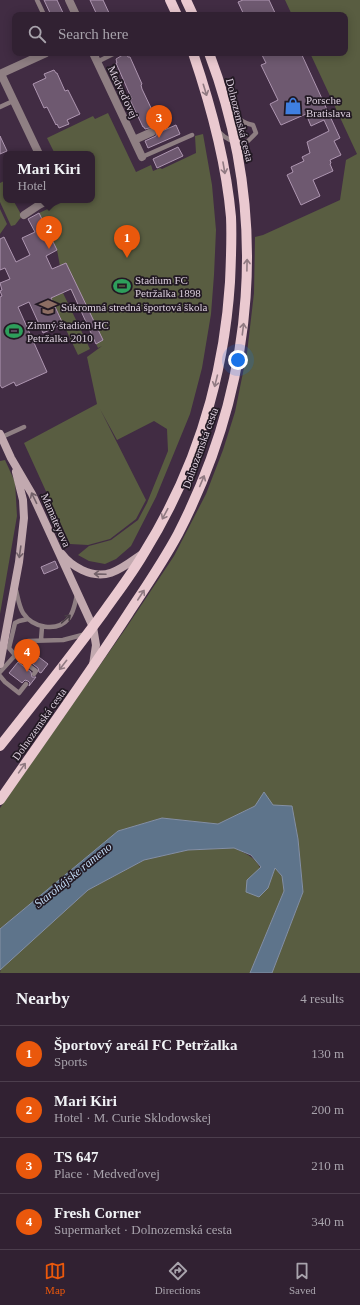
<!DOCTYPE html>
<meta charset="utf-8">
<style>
:root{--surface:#312132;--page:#39293a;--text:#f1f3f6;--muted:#a8a3ac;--line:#4c3e4d;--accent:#ea580c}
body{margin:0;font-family:Georgia,serif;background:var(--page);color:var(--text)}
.you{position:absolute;left:238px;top:360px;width:14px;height:14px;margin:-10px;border:3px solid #fff;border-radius:50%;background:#1a73e8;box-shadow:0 0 0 6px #1a73e833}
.badge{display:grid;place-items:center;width:26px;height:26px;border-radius:50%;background:var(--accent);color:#fff;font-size:13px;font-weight:700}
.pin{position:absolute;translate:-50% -33px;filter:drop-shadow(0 1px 2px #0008)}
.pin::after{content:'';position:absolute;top:21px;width:14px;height:12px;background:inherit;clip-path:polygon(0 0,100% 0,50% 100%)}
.popup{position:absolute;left:3px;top:151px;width:92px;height:52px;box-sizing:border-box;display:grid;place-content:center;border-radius:8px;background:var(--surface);filter:drop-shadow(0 1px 3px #0005);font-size:13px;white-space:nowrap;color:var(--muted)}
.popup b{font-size:15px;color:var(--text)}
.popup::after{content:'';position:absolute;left:50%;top:100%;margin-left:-8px;border:8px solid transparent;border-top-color:var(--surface)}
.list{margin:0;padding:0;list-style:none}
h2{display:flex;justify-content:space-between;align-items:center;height:52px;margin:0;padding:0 16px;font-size:17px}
h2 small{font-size:13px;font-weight:400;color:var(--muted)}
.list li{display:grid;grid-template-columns:26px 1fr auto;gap:12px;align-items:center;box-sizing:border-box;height:56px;padding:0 16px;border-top:1px solid var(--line)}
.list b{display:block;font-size:15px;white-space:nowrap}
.list p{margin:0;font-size:13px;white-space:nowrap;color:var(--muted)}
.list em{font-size:13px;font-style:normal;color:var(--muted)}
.icon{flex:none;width:22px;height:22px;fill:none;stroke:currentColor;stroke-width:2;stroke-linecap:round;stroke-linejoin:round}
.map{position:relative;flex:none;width:360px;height:973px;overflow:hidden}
.search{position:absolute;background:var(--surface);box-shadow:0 2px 10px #0003;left:12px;right:12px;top:12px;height:44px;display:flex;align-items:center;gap:10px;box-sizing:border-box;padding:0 14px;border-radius:8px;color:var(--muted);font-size:15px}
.sheet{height:276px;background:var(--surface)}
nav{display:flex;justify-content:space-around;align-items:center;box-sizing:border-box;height:56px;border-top:1px solid var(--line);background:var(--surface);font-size:11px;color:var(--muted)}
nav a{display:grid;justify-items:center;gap:2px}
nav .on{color:var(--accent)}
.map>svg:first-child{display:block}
</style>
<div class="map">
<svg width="360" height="973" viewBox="0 0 360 973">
<rect width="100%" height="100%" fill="#412c43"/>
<!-- green -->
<path fill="#595d41" d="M285,0H360V973H272L303,892L298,839L292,807L255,806L218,824L162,818L118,831L0,929V808L126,628L174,556L206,494L223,450L235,412L247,353L254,293L255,237L263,235L340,200L346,160L357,154L310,53H345V15H292Z
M108,113L136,172L151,165L153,171L160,168L162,169L196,153L195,136L203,134L212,185L216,230L214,275L211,314L202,368L190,414L156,497L131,546L116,559L105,564L89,561L78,555L89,546L111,540L138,520L147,503L168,451L167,429L154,421L117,440L100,409L146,500L136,519L110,539L88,545L70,544L24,443L97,404L87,357L102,346L98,348L60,266L57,250L39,213L67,200H92V154H55L47,138L93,116L95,119Z
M4,181L6,185V200H13L22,216L15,225L11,226L0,202V183Z
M0,209L7,224L0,234Z
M63,293L90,349L78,355L51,298Z
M5,460L15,482L17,516L0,614V461Z
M234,848C259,859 259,863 268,888L275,868L282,876L284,891L250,973H0L1,968L88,890L144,860L188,850Z"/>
<!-- water -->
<path fill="#5e748b" stroke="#8490a4" d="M264,792L273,805L292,806L298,839L303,892L272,973H250L284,891L282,876L275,868L268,888L259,897L246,892L247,880L261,867L251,855L234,848L188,850L144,860L88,890L0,970V929L118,831L162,818L218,824L255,806Z"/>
<!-- building -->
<path fill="#6e5970" stroke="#ae96b1" d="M44,0H57L64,15H51Z
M90,0H103L110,15H97Z
M243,0H269L276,15H244L238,2Z
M126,53L128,57H130L142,84L141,85L142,89L162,131L176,125L180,134L148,148L145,141L156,136L157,130L153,127L145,129L144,127H143L130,100L132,99L130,95L116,63H117L116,59Z
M261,53H301L340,138L334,141L341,155L330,160L331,163L330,164L333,171L313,180L320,196L301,205L287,175L293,172L291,167L304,161L302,157L310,153L307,142L329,131L324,120L311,126L306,114L281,125L270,104L278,100L261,65L266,63Z
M54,70L56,73H57L65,91L68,90L80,114L67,120L69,124L59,128L57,124L56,125L47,107L44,108L33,84L46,78L44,74Z
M0,136L7,151L0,154Z
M178,147L183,156L157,168L153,159Z
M39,213L57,250L46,256L52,269L66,263L103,340L96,344L71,289L51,298L63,324L43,333L29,302L18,307L47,372L16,386L14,382L2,388L0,385V297L2,296L0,291L2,290L0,283L10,279L5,268L0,270V239L4,237L16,262L30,255L22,238L35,232L28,219Z
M55,561L58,568L44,574L41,567Z
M27,648L48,664L41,673L39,672L38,668L21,655Z
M18,662L31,672L32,677H36L29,686L30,683L28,681L25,680L22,683L9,673Z"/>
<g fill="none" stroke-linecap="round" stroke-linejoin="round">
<!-- lane -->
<path stroke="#8f7f83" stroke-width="4.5" d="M37,0L44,15
M97,62L115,53
M0,107L13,101
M229,107C238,117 239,122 253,125L256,133L248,141L244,143L240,155
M219,132C227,140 233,142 244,143
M142,157L192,135
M2,437L24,427
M16,590C18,598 19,606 23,613C33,628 57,633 69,618C74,612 75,603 77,595
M28,619L19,621L15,623L9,648L15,655L36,671L34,674
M41,640L42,627
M0,672L28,641L63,640L86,634
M0,676L5,682L19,693L26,684"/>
<!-- street -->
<path stroke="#8f7f83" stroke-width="8" d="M69,0L76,15
M93,53L142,157
M0,74L46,53
M1,74L39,154
M134,140L152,132
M24,215L39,205L49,200"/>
<!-- secondary -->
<path stroke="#c2a9af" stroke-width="8" d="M0,434L11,458L32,494L93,627L96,645L93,665
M62,554C67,561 74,566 82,570C107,582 122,568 142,554
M0,664L19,562L24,518L23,500L16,472"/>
<!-- primary -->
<path stroke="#eac9d0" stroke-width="10" d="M170,0L177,15
M186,0L193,15
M0,746C35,702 70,658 103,613C117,593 132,574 144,553C195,471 224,378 230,282C231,260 232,238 231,217C226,160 211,106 193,53
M0,800C43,738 87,677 128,614C145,588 163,562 178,534C256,382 270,214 209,53"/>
</g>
<!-- one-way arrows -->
<defs><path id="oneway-shaft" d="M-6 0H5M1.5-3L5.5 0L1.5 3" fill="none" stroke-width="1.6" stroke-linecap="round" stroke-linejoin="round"/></defs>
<g stroke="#907a82">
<use href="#oneway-shaft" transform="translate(205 90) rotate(73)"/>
<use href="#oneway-shaft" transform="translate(224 168) rotate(80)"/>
<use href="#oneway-shaft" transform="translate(247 265) rotate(-89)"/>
<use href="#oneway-shaft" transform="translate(243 329) rotate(-83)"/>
<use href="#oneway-shaft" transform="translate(216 381) rotate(104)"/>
<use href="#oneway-shaft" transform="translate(202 481) rotate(-67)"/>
<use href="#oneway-shaft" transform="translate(165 514) rotate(118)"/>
<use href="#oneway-shaft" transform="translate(141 595) rotate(-57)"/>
<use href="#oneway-shaft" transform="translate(63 665) rotate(128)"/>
<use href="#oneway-shaft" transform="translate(22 768) rotate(-55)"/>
</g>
<g stroke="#726169">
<use href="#oneway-shaft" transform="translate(34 498) rotate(-116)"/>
<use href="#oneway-shaft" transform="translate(20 552) rotate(98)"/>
<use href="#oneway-shaft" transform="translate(100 574) rotate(-178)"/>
</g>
<use stroke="#483d45" href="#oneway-shaft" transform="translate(66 619) rotate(-42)"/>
<!-- icons -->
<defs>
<g id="shop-bare" transform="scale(1.38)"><path d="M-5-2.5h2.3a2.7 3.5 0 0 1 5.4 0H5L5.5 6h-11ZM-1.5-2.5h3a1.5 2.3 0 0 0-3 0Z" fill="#3f7fe0" stroke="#221923" stroke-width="2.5" paint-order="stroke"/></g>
<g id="stadium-bare" transform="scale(1.38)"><path d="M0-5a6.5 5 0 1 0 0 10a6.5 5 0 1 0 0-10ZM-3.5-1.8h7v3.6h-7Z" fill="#2e9e5b" stroke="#221923" stroke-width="2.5" paint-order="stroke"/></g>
<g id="school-bare" transform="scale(1.38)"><path d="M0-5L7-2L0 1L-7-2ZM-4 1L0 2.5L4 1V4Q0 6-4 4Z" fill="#8d6e63" stroke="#221923" stroke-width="2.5" paint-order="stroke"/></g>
</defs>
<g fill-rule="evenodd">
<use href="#shop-bare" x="293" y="106"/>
<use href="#stadium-bare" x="122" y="286"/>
<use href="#school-bare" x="48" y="307"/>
<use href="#stadium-bare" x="14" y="331"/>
</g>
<g text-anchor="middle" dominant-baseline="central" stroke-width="3.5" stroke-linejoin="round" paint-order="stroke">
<!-- street labels -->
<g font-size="11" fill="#ddd0df" stroke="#221923">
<text transform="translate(123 92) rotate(65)">Medveďovej</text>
<text transform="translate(240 120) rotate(76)">Dolnozemská cesta</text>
<text transform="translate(200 448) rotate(-70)">Dolnozemská cesta</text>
<text transform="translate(56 520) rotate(66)">Mamateyova</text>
<text transform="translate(39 724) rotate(-55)">Dolnozemská cesta</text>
</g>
<!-- poi labels -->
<g font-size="11" fill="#ddd0df" stroke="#221923" text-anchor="start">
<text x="306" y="100">Porsche<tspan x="306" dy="13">Bratislava</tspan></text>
<text x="135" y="280">Stadium FC<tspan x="135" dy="13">Petržalka 1898</tspan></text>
<text x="61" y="307">Súkromná stredná športová škola</text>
<text x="27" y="325">Zimný štadión HC<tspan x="27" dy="13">Petržalka 2010</tspan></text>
</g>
<!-- water labels -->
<g font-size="12" font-style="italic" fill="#c3dcf6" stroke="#221923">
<text transform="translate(73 875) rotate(-39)">Starohájske rameno</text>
</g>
</g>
</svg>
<div class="you"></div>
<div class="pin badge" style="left:127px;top:258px">1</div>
<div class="pin badge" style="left:49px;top:249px">2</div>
<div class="popup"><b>Mari Kiri</b>Hotel</div>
<div class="pin badge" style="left:159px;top:138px">3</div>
<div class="pin badge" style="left:27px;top:672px">4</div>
<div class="search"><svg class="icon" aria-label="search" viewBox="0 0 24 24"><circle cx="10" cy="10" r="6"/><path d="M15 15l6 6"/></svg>Search here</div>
</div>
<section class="sheet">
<h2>Nearby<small>4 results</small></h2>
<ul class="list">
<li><span class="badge">1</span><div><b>Športový areál FC Petržalka</b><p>Sports</p></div><em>130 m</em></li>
<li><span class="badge">2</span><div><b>Mari Kiri</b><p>Hotel · M. Curie Sklodowskej</p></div><em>200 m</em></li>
<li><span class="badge">3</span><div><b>TS 647</b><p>Place · Medveďovej</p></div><em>210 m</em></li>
<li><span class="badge">4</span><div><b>Fresh Corner</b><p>Supermarket · Dolnozemská cesta</p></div><em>340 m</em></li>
</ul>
</section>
<nav>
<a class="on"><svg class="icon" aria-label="map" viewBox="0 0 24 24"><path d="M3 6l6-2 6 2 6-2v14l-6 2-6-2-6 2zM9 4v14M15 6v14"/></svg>Map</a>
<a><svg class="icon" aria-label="directions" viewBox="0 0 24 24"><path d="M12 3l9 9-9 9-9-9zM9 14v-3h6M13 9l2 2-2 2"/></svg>Directions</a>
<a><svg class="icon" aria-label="saved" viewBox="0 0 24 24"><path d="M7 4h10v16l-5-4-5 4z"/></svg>Saved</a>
</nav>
